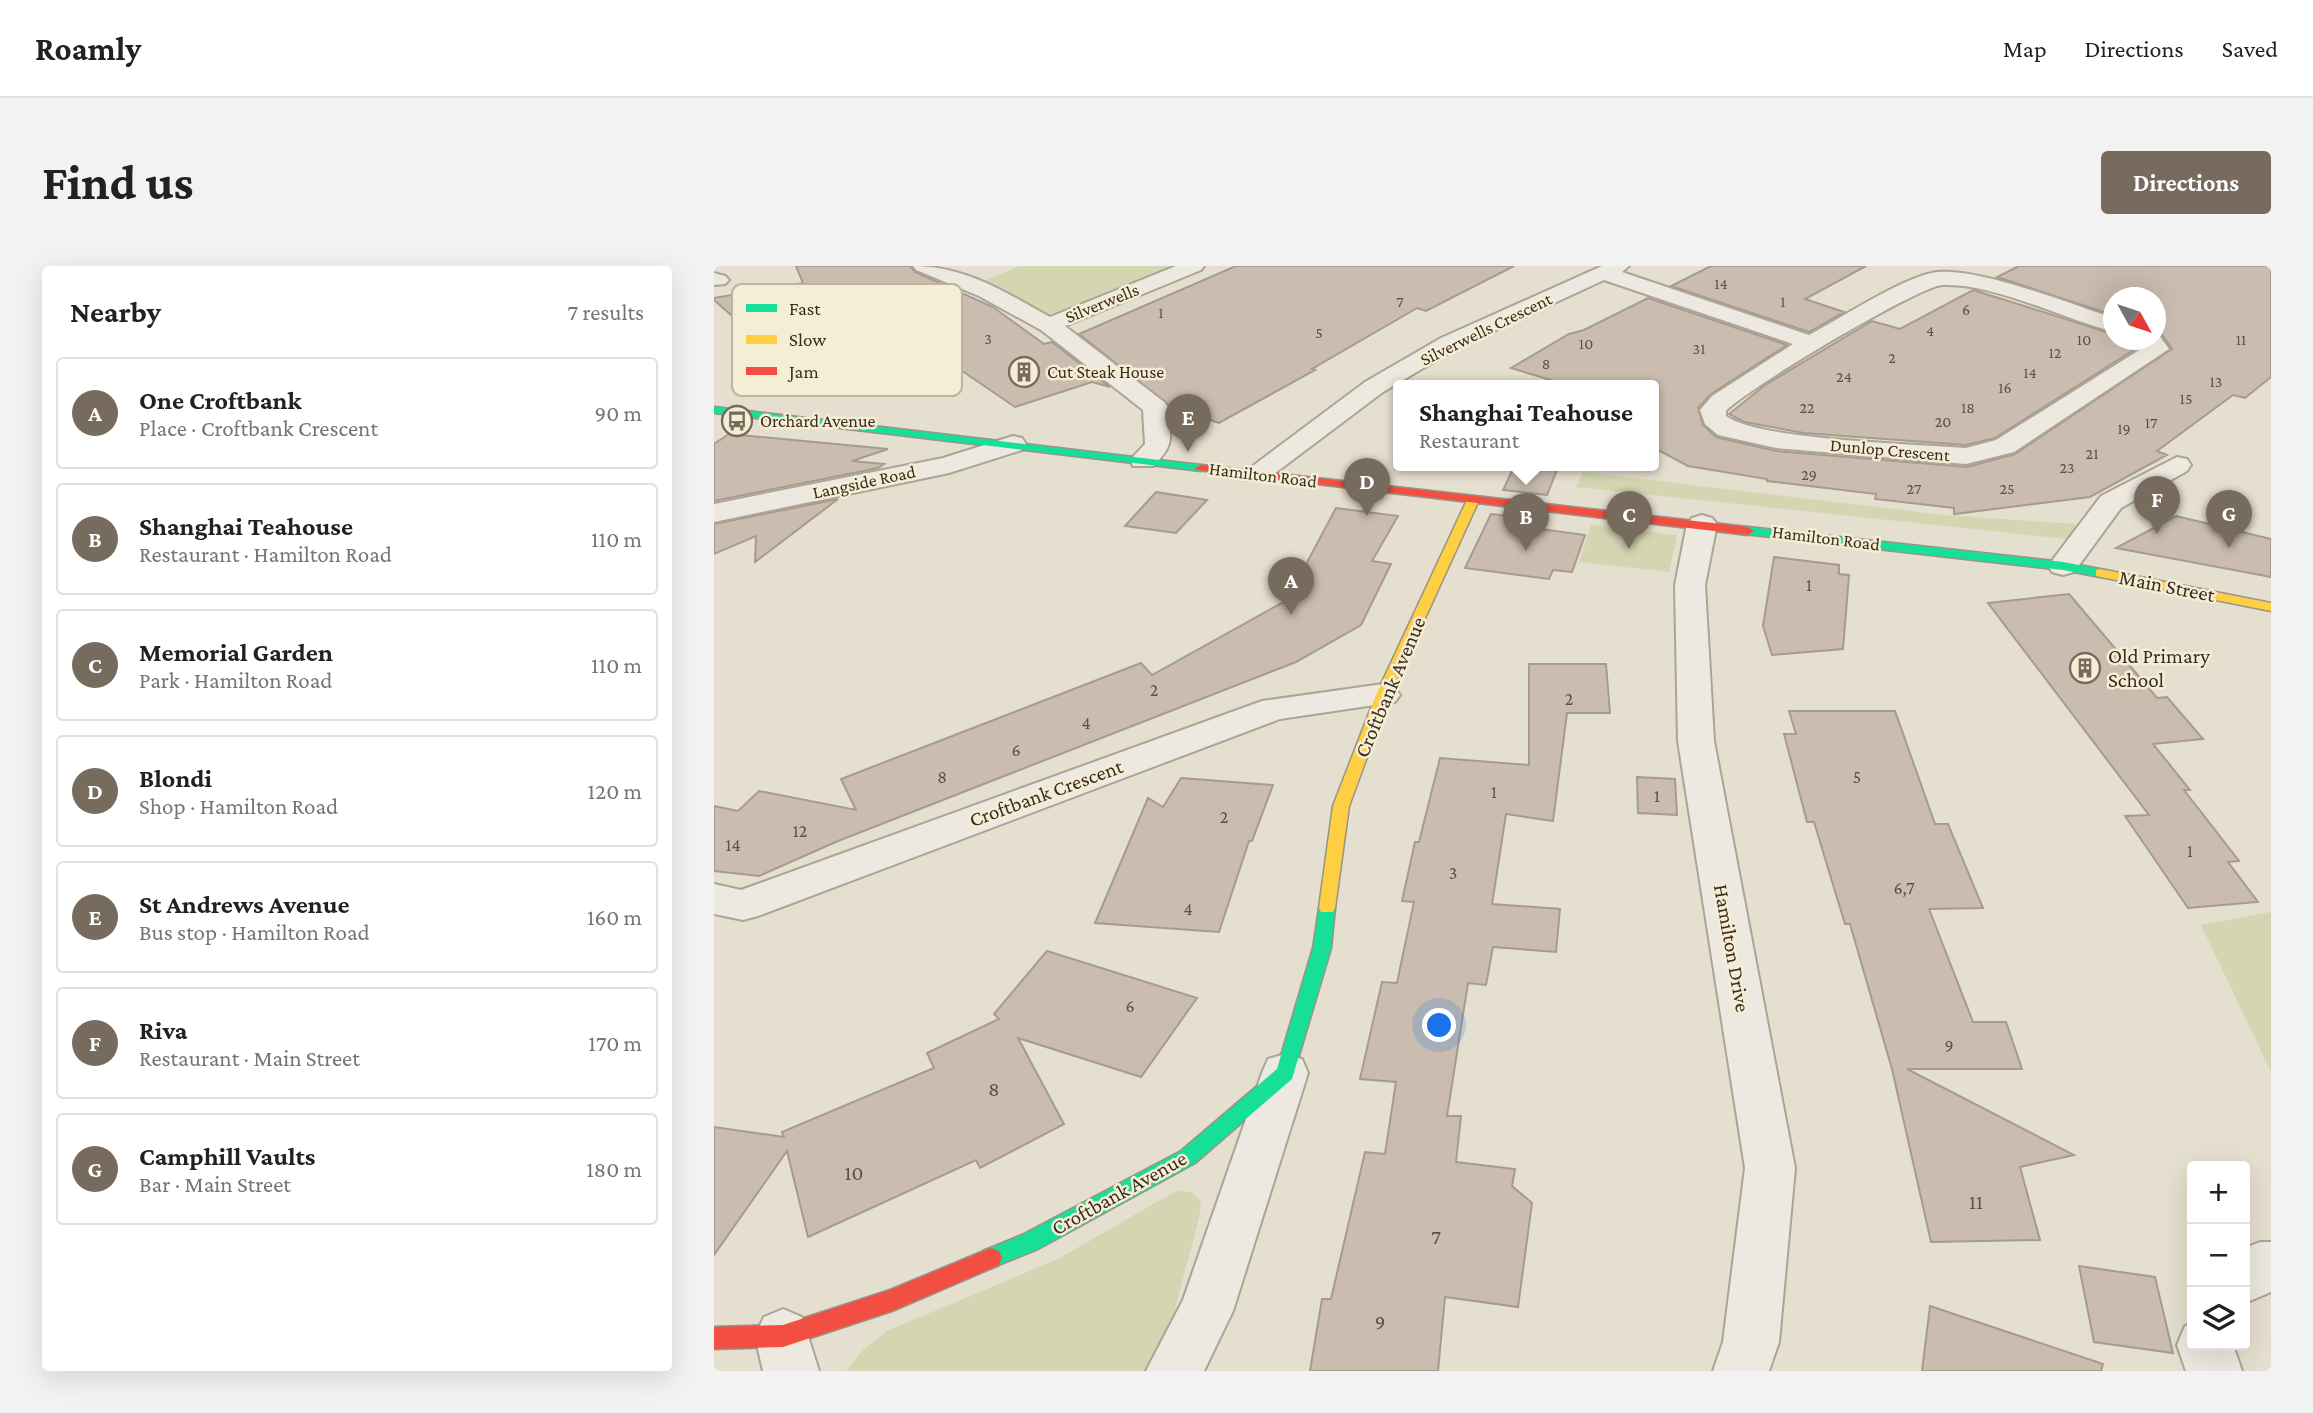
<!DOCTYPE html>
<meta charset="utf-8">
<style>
:root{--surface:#fff;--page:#f2f2f2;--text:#202124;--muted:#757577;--line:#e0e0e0;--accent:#766b5d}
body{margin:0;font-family:"Crimson Pro",serif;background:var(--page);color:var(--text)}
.controls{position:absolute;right:21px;bottom:21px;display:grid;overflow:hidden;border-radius:7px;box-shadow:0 7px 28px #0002}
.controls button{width:63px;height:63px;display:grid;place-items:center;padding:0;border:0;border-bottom:2px solid var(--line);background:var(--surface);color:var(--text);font:35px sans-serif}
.compass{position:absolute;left:1389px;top:21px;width:63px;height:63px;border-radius:50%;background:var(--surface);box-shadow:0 7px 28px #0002;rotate:130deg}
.you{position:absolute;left:726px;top:760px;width:24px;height:24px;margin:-18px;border:5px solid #fff;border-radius:50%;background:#1a73e8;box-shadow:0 0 0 10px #1a73e833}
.badge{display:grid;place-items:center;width:46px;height:46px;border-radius:50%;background:var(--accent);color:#fff;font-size:23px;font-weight:700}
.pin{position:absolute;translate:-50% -58px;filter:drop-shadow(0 2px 4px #0008)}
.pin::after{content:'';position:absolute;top:37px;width:24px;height:21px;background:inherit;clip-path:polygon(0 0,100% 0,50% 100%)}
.popup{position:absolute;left:679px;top:114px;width:266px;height:91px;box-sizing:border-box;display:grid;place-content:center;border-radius:7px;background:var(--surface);filter:drop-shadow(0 2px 5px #0005);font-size:23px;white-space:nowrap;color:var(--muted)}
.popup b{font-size:26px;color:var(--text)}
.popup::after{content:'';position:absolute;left:50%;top:100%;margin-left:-14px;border:14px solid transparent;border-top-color:var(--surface)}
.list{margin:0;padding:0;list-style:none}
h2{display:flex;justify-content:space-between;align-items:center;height:91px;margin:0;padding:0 28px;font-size:30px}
h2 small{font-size:23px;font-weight:400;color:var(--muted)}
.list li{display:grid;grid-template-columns:46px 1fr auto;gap:21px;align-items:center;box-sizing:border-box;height:112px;margin:0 14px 14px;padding:0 14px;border:2px solid var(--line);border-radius:7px}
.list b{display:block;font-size:26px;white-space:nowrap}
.list p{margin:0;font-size:23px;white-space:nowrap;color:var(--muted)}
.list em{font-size:23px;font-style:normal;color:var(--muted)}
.icon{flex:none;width:38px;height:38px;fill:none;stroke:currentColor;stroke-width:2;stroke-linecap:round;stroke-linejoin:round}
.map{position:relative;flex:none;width:1557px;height:1105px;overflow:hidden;border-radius:7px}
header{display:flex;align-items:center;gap:42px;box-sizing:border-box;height:98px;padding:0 35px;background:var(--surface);border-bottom:2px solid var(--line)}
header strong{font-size:33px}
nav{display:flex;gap:38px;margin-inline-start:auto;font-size:24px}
.intro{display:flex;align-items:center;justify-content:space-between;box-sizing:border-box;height:168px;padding:0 42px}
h1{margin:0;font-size:49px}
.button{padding:18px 32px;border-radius:7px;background:var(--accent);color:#fff;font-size:24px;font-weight:700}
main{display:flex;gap:42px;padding:0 42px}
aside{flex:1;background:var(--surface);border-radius:7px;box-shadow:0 7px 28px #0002}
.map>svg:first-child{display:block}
</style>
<header>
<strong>Roamly</strong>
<nav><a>Map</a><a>Directions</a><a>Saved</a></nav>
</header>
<div class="intro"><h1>Find us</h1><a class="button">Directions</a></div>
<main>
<aside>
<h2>Nearby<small>7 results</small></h2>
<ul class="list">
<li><span class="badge">A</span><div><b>One Croftbank</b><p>Place · Croftbank Crescent</p></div><em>90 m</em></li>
<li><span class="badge">B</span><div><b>Shanghai Teahouse</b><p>Restaurant · Hamilton Road</p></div><em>110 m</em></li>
<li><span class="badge">C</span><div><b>Memorial Garden</b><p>Park · Hamilton Road</p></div><em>110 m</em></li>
<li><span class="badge">D</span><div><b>Blondi</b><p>Shop · Hamilton Road</p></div><em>120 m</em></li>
<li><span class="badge">E</span><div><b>St Andrews Avenue</b><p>Bus stop · Hamilton Road</p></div><em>160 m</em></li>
<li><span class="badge">F</span><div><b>Riva</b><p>Restaurant · Main Street</p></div><em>170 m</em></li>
<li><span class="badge">G</span><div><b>Camphill Vaults</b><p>Bar · Main Street</p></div><em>180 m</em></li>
</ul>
</aside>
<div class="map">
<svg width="1557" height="1105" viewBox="0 0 1557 1105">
<rect width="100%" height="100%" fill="#e5dfcf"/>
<!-- green -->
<path fill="#d4d5b1" d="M306,0H460L336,53L265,17Z
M869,206L1230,249L1361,258L1363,274L862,221Z
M877,259L963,269L955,306L865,296Z
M1557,646V806L1487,659Z
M462,925L477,926L487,935L485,952L452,1077L439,1105H132L149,1084L173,1065L344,993Z"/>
<!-- building -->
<path fill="#cabdaf" stroke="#a69b8e" stroke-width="2" d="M82,0H196L201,6L279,41L330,78L338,76L396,121L378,116L301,141L232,94L127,122L107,102L85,91L68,94L0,34V32L89,17Z
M522,0H800L712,45L703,42L598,103L601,104L505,157L457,141L365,68Z
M997,0H1152L1091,33L1130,46L1095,66L957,20Z
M1305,0H1557V111L1531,132L1519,129L1443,185L1453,189L1376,231L1240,248V242L1161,233L1162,228L1053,215V213L974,200L940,182V119H853L797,102L855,68L870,64L934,32L1073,79L997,128L984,142L989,159L1002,171L1062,185L1253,201L1301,188L1458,83L1447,67L1441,66V32H1399V49L1283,11Z
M1259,24L1399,68V74H1423L1426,80L1281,172L1252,179L1090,167L1030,156L1015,148L1051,119L1158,55L1186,63Z
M15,168L174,183L138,195L170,198L164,202L0,235V178Z
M801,199H845L833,229L789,224Z
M442,226L493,234L462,267L411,260Z
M124,233L41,296L42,270L0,288V258Z
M622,242L684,250L658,295L677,298L647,359L582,396L124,575L45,610L0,605V540L24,545L45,525L142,544L127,513L427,397L438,409L573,334Z
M777,248L823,253L819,262L871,269L858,306L839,304L835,313L751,302Z
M1462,250L1557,273V311L1402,282Z
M1060,291L1125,299V308L1135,309L1129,383L1058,389L1049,360Z
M1355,328L1443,432L1453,431L1489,473L1439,478L1476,524H1470L1525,595L1514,596L1544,636L1474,642L1411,550L1435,549L1274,337Z
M815,398H892L896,447H853L839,555L792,548L778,638L846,643L842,686L779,681L772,719L754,717L733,850H747L742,896L801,903L798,920L818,937L804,1041L731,1031L724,1105H596L608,1033H617L651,886L671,888L682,816L646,813L668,716L683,717L700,636L688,635L701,576H705L726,492L815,499Z
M1075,445H1181L1221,558H1234L1269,642L1215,643L1259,756H1292L1308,803H1193L1360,889L1306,901L1326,974L1217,976L1178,803L1136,658H1131L1100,556H1093L1070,468H1082Z
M923,511L961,513L963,549L924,547Z
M467,512L559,519L538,575H535L505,666L381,657L434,532L449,541Z
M333,685L483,732L427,811L304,772L350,858L266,902L262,894L94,971L73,885L0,989V861L70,871L68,866L220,802L213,787L285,753L280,748Z
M1365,1000L1441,1011L1459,1087L1380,1076Z
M1216,1040L1389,1098L1387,1105H1208Z"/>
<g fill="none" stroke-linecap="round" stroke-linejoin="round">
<!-- street casing -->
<g stroke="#aba497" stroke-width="4">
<path id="street" d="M199,0C251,0 291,26 336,51L462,0H490L487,4L351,60L450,136L454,141C456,171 462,178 439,200H419L416,194L431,178L429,144L327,64L265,30L202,4Z
M888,0H915L908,6L1095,69C1127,52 1192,9 1224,6C1267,2 1356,38 1400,52V66C1349,53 1280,17 1229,19C1206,19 1029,125 1012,145V150C1044,174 1204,178 1252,182L1282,174L1430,81L1426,74H1442V68L1445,69L1455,83L1300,186L1252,198L1062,182L1004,169L991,158L986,144L998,130L1079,78L890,14L743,82L669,126L552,214H532L528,208L651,116L727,72Z
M0,7L11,10L15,14L11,18L0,19Z
M299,170L308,172L312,178L308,184L235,207L0,256V238L229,192Z
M1463,191L1473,193L1477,199L1473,205L1407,242L1360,306L1349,309L1338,306L1334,300L1387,230Z
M988,249L998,252L1003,258L991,319L1000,475L1081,902L1065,1076L1055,1105H999L1009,1076L1031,902L964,475L961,319L973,258L978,252Z
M669,418L681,422L686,429L681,436L566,453L44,650L29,654L0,648V618L27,624L548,435Z
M571,788L588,793L594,807L519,1045L490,1105H432L469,1034L548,807L554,793Z
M1546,976H1557V1026L1531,1037V982Z
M69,1043L88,1051L105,1105H49L41,1070L50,1051Z
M1478,1057V1079H1519L1528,1105H1472L1463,1079L1471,1060Z"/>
</g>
<!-- fast casing -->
<g stroke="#9a9388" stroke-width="3">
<path id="fast" d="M0,141L487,199L493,202L487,205L0,147Z
M1034,261L1349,296L1386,303L1392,307L1386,311L1349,304L1030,268L1028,265Z
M613,636L619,638L621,642L617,682L578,813L481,897L324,983L277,1002L269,999L266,992L269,985L308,969L467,885L563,803L599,682L605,642L607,638Z"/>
</g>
<!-- slow casing -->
<g stroke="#9a9388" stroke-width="3">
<path id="slow" d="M759,231L765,234L676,429L635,540L621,642L619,646H607L605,642L619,540L662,429L753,234Z
M1386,303L1557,337V345L1382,310V304Z"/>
</g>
<!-- jam casing -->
<g stroke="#9a9388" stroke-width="3">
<path id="jam" d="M487,199L1034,261L1040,265L1034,269L483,204L481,202Z
M277,982L285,985L288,992L285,999L178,1045L69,1081L0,1083V1061L69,1059L176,1024Z"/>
</g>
<!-- street -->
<use href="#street" fill="#ede9e0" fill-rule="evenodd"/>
<!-- fast -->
<use href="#fast" fill="#16e098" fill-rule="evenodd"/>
<!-- slow -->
<use href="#slow" fill="#ffcf43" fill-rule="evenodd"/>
<!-- jam -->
<use href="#jam" fill="#f24e42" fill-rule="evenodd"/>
</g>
<!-- icons -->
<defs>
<g id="building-ring" transform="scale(1.575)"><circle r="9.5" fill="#f6edd5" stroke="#766b5d" stroke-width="1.5"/><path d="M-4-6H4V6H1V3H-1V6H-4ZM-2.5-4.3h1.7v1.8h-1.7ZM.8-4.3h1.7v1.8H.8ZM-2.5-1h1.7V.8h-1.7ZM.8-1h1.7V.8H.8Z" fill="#766b5d"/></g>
<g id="bus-ring" transform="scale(1.575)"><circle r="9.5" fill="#f6edd5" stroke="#766b5d" stroke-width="1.5"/><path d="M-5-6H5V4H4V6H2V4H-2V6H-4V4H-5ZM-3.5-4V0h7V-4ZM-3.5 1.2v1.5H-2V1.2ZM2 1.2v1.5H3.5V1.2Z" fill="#766b5d"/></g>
</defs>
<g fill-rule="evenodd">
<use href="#building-ring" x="310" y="106"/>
<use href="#bus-ring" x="23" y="155"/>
<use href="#building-ring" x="1371" y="402"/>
</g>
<g text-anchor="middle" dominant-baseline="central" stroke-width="5" stroke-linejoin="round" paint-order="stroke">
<!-- far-number labels -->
<g font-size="16" fill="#5e5043">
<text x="1007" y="17">14</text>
<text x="686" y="35">7</text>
<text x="1069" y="35">1</text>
<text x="1252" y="43">6</text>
<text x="447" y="46">1</text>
<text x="1216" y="64">4</text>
<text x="605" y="66">5</text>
<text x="274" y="72">3</text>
<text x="1370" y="73">10</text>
<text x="1527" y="73">11</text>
<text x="872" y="77">10</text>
<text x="985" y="82">31</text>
<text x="1341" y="86">12</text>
<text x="1178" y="91">2</text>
<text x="832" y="97">8</text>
<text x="1316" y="106">14</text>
<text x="1130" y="110">24</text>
<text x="1502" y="115">13</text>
<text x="1291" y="121">16</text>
<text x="1472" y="132">15</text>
<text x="1093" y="141">22</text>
<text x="1254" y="141">18</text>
<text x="1229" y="155">20</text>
<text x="1437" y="156">17</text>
<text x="1410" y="162">19</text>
<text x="1378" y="187">21</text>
<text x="1353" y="201">23</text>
<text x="1095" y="208">29</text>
<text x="1200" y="222">27</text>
<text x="1293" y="222">25</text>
</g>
<!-- far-street labels -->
<g font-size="18" fill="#3a2c1f" stroke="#f6edd5">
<text transform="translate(388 37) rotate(-22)">Silverwells</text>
<text transform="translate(772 63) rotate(-26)">Silverwells Crescent</text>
<text transform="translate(1176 184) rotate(5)">Dunlop Crescent</text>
<text transform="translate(549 209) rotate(7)">Hamilton Road</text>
<text transform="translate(150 216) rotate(-12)">Langside Road</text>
<text transform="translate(1112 272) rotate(7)">Hamilton Road</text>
</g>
<!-- far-poi labels -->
<g font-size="18" fill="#3a2c1f" stroke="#f6edd5" text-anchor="start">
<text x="333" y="106">Cut Steak House</text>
<text x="46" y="155">Orchard Avenue</text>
</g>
<!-- number labels -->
<g font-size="18" fill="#5e5043">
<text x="1095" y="319">1</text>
<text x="440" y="424">2</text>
<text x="855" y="433">2</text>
<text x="372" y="457">4</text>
<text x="302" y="484">6</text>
<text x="228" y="511">8</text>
<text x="1143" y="511">5</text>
<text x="780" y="526">1</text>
<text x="943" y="530">1</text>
<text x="510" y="551">2</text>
<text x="86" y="565">12</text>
<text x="19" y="579">14</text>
<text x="1476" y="585">1</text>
<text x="739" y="607">3</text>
<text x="1190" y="622">6,7</text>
<text x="474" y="643">4</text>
<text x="416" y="740">6</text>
<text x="1235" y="780">9</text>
</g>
<!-- street labels -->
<g font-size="21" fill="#3a2c1f" stroke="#f6edd5">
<text transform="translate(1453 320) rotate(11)">Main Street</text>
<text transform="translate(676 421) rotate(-67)">Croftbank Avenue</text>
<text transform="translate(332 527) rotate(-20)">Croftbank Crescent</text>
<text transform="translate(1018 682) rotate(80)">Hamilton Drive</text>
<text transform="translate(405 927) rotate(-29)">Croftbank Avenue</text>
</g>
<!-- poi labels -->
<g font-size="21" fill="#3a2c1f" stroke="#f6edd5" text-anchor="start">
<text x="1394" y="390">Old Primary<tspan x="1394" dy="24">School</tspan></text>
</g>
<!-- near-number labels -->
<g font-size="21" fill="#5e5043">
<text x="280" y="823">8</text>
<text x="140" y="907">10</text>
<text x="1262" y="936">11</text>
<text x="722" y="971">7</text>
<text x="666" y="1056">9</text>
</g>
</g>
<!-- legend -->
<rect x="18" y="18" width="230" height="112" rx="10" fill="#f6edd5" stroke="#beb39e" stroke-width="2"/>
<rect x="32" y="38" width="31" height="8" fill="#16e098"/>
<rect x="32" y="69" width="31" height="9" fill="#ffcf43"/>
<rect x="32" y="101" width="31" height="8" fill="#f24e42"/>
<g font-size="19" fill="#3a2c1f">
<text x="75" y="49">Fast</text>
<text x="75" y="80">Slow</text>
<text x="75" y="112">Jam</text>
</g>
</svg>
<div class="controls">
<button>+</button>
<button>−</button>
<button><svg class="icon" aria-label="layers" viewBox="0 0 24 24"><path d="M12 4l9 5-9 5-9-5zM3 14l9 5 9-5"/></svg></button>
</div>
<svg class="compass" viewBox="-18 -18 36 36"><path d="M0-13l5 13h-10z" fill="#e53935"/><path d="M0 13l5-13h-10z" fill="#757577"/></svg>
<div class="you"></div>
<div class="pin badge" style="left:577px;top:349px">A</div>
<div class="pin badge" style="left:812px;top:285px">B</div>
<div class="popup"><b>Shanghai Teahouse</b>Restaurant</div>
<div class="pin badge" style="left:915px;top:283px">C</div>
<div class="pin badge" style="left:653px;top:250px">D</div>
<div class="pin badge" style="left:474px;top:186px">E</div>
<div class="pin badge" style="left:1443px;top:268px">F</div>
<div class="pin badge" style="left:1515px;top:282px">G</div>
</div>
</main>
